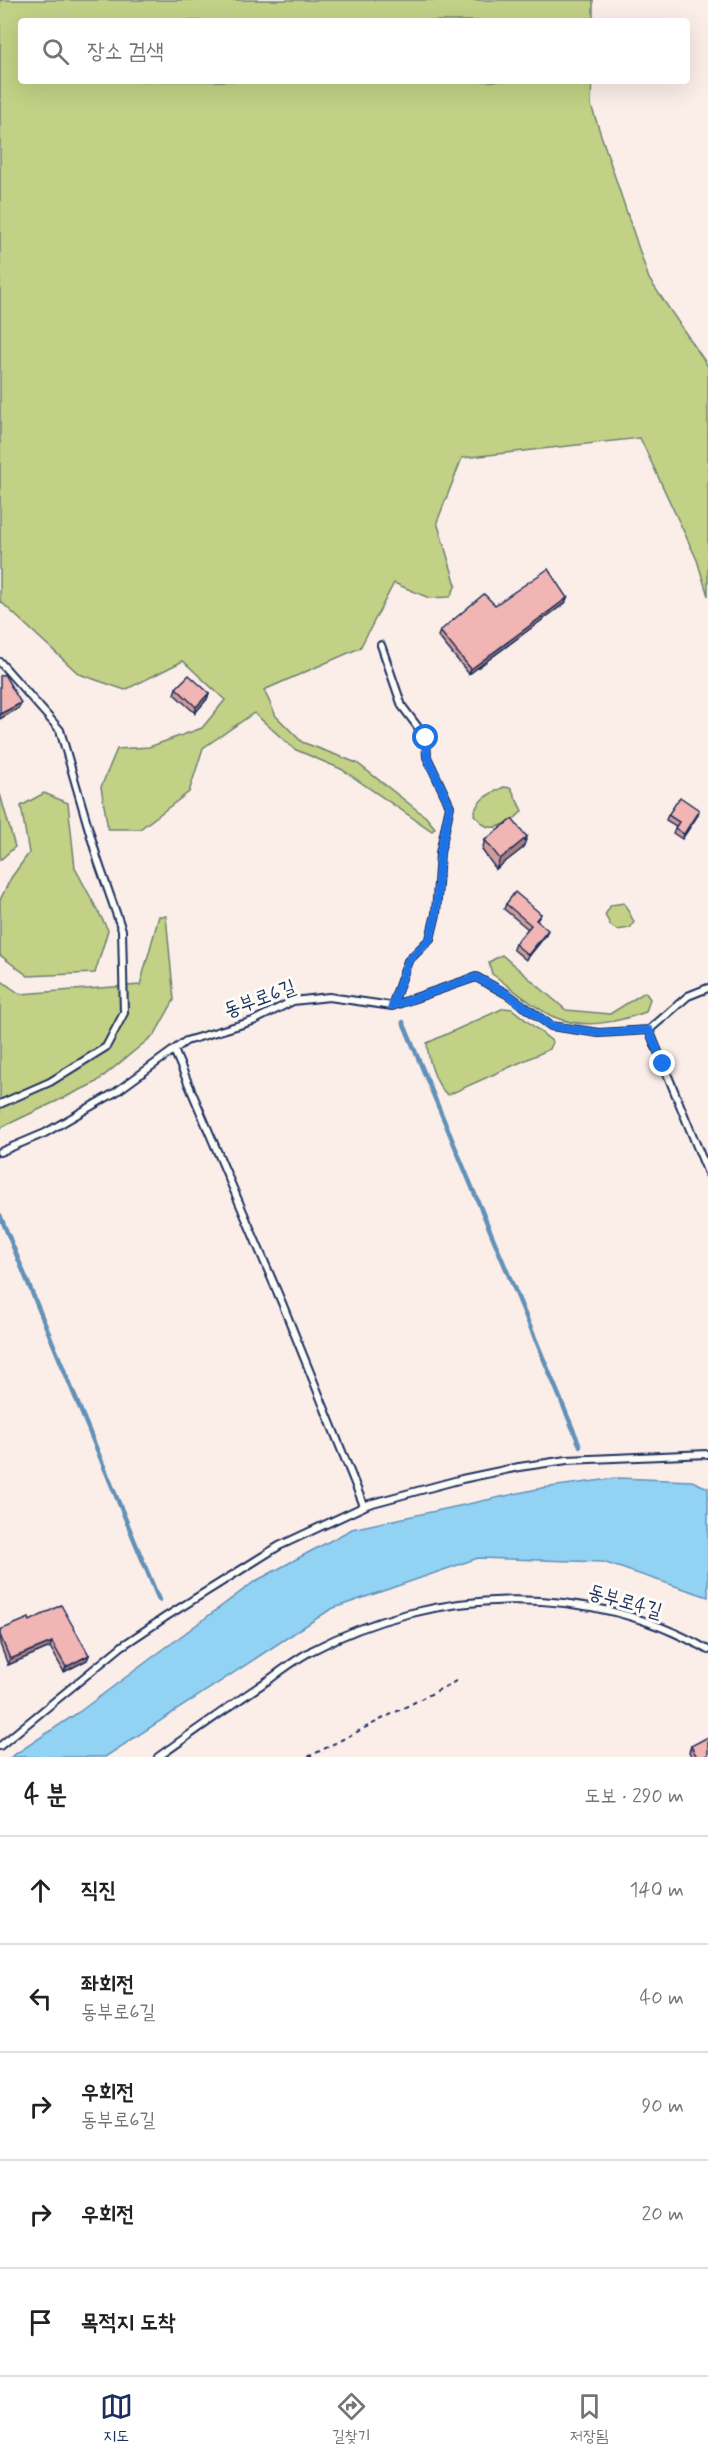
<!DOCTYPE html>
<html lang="ko">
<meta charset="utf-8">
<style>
:root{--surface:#fff;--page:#f6f6f6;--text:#202124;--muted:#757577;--line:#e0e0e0;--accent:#1b2f5e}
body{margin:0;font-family:Mynerve,"Poor Story",sans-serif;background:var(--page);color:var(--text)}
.stop{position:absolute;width:18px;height:18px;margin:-14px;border:4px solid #1a73e8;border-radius:50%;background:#fff}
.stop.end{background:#1a73e8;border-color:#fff;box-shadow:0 2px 6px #0008}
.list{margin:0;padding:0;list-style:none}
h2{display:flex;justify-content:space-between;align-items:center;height:78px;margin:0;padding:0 24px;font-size:26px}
h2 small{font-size:20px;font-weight:400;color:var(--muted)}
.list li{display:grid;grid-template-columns:39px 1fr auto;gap:18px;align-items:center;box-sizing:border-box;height:108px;padding:0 24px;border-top:2px solid var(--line)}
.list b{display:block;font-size:22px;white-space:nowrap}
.list p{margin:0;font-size:20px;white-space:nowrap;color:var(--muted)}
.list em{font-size:20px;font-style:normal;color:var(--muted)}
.icon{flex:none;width:33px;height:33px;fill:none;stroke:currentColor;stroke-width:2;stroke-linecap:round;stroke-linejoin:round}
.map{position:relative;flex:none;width:708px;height:1757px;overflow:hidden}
.search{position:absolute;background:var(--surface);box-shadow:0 6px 24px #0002;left:18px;right:18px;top:18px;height:66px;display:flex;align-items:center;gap:15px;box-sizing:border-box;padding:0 21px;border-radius:6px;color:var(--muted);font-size:22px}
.sheet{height:618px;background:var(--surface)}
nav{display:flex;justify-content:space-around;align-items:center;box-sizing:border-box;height:84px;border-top:2px solid var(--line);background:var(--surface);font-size:16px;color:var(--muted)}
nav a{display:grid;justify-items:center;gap:3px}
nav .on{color:var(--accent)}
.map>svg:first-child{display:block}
</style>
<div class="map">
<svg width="708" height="1757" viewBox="0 0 708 1757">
<rect width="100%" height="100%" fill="#fbeee9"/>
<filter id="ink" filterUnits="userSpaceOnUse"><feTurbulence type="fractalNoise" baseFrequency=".0167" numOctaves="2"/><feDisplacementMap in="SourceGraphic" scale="12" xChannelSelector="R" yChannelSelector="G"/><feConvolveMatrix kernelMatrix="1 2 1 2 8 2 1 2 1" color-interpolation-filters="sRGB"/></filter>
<g filter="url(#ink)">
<!-- green -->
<path fill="#c2d185" stroke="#6e8072" stroke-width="1.5" d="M0,0H593V21H21V81H592L591,105L649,279L708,366V596L697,560L640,438L462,458L437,522L456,585L450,597L429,598L394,583L360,648L264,690L276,716L302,742L357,763L426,817L435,828L432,831L341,769L294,749L254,713L203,748L189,792L140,829H108L101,787L117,749L149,747L202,728L225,700L183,661L125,690L79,674L0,601Z
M504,787L511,788L522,811C515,820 497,831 486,826C482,824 478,818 474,815C477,798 490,794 504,787Z
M44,793L68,803L75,868L108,930L95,973L28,976L0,955V900L11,878L29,853L21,806Z
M0,794L15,847L0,860Z
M624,903L634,922L630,928L617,930L611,926L605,915L611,905Z
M159,916H166L174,1000L155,1034L95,1083L0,1128V980L20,994L140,985Z
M502,955L566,1010L610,1014L645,992L650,999L646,1012C617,1022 585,1030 554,1017C538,1011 508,985 492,974L489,962Z
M504,1008L512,1009L553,1042L550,1049L448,1095C435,1086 428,1058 427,1043Z"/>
<!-- water -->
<path fill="#92d3f4" stroke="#6291b8" stroke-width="1.5" d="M618,1478L692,1481L708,1488V1597L603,1562L478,1558L331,1609L105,1757H11L79,1712L254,1582L352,1529L542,1488Z"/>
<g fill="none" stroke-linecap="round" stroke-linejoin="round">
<!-- stream -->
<path stroke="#6291b8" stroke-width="4.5" d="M403,1022L580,1446
M0,1215L159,1600"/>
<!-- service casing -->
<g stroke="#1b2f5e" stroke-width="10">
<path id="service" d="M381,645L402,706L426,738L427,757L450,806L440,853L436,914L430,939L408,961L392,1006
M0,662L60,730L98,861L122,930L124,1013L106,1047L50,1082L0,1104
M649,1030L708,1173
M174,1050L282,1303L364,1506
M0,1152L45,1133L116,1092L186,1041L253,1021L293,1001L329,997L392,1006L476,977L507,994L551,1026L599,1033L649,1030L688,996L708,988
M0,1746L122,1646L167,1616L279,1546L369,1504L462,1479L519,1467L567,1460L708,1454
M158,1757C195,1731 232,1704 270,1679C283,1669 297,1659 311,1651C432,1587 588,1580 708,1650"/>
</g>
<!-- path -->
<path stroke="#1b2f5e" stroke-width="2" stroke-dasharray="4.5 4.5" stroke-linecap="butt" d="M308,1757L458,1680"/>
<!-- service -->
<use href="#service" stroke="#fdfcf7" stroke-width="6"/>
</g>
<!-- wall -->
<path fill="#cf9c9a" stroke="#1b2f5e" stroke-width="1.5" d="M565,603L469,674L438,636L440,631L495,605Z
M176,688L209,693L207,699L195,713L174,694Z
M668,815H698L682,839L673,833L676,826L666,820Z
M485,840L523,848L496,869L482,850Z
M506,904L541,914L537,921L546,935L526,960L513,949L515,944L528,929L504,909Z
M30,1621L89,1655L87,1660L64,1672L50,1647L8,1665L0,1644V1630Z
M691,1746L708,1757H692L689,1752Z"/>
<!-- shaded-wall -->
<path fill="#a97f7d" stroke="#1b2f5e" stroke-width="1.5" d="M567,598L565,603L469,674L471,669Z
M209,693L207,699L195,713L196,707Z
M21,703L19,708L0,719V714Z
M699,810L698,815L682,839L684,834Z
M527,837L523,848L496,869L500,859Z
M548,930L546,935L526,960L528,955Z
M52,1642L50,1647L8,1665L10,1659Z
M89,1655L87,1660L64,1672L66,1667Z"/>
<!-- building -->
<path fill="#f1b5b3" stroke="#1b2f5e" stroke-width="1.5" d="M548,569L567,598L471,669L440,631L484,594L495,605Z
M4,674L21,703L0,714V676Z
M189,675L209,693L196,707L176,688Z
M680,797L699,810L684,834L675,828L679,822L668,815Z
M512,819L527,837L500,859L485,840Z
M515,892L541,914L536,920L548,930L528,955L515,944L531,925L506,904Z
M61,1605L89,1655L66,1667L52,1642L10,1659L0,1635V1630L29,1618L30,1621Z
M708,1737V1757H697L691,1746Z"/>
</g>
<g fill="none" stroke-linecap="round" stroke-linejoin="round" filter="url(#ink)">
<!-- route -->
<path stroke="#1a73e8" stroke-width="8" d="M426,738L427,757L450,806L440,854L436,914L430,939L408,961L392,1006L476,977L507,994L551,1026L599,1033L649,1030L663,1064"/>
</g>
<g text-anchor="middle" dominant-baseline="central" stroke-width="6" stroke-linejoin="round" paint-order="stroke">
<!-- street labels -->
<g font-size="20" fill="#1b2f5e" stroke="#fdfcf7">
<text transform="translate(260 999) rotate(-20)">동부로6길</text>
<text transform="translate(625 1602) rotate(16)">동부로4길</text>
</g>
</g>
</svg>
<div class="stop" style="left:426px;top:738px"></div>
<div class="stop end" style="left:663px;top:1064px"></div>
<div class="search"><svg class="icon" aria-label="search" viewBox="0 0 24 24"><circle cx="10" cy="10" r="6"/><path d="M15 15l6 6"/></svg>장소 검색</div>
</div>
<section class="sheet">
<h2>4 분<small>도보 · 290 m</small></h2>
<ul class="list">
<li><svg class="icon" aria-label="ahead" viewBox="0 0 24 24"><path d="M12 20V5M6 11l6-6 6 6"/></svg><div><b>직진</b></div><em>140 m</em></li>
<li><svg class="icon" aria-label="left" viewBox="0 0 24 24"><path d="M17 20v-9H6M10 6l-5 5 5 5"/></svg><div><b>좌회전</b><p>동부로6길</p></div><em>40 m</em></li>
<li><svg class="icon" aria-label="right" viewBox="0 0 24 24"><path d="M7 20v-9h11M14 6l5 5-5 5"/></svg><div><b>우회전</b><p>동부로6길</p></div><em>90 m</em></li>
<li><svg class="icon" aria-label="right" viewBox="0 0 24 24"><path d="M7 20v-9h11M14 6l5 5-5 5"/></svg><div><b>우회전</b></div><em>20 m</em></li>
<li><svg class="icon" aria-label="arrive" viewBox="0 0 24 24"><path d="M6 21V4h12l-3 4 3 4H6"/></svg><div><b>목적지 도착</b></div></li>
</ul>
</section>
<nav>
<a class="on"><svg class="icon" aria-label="map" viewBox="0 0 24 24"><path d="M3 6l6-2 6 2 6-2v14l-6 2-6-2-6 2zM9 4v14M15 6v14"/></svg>지도</a>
<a><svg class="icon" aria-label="directions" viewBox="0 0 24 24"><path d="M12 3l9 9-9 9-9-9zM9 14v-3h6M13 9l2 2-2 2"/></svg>길찾기</a>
<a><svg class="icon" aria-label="saved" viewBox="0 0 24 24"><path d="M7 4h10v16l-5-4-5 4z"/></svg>저장됨</a>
</nav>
